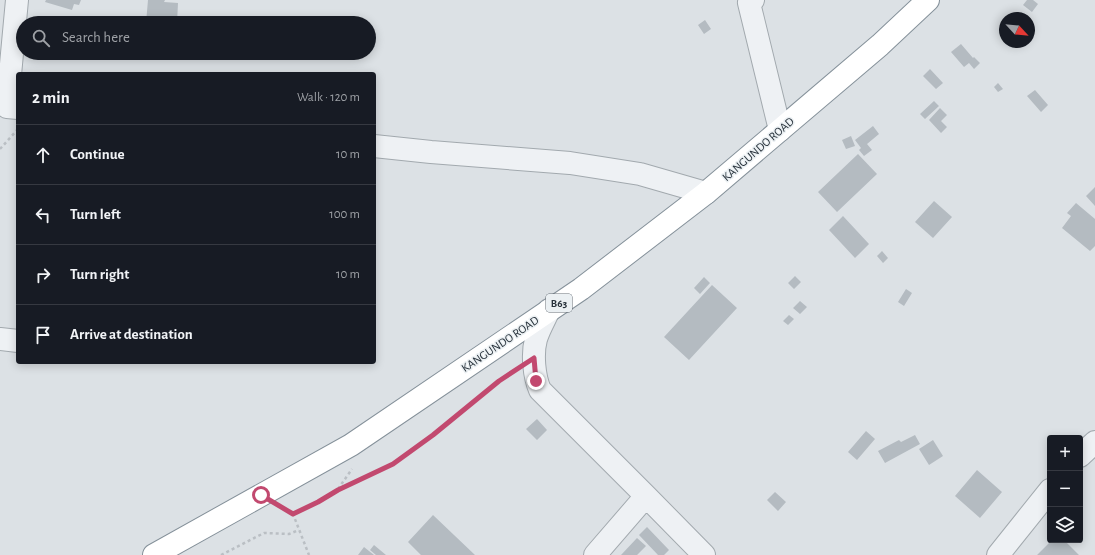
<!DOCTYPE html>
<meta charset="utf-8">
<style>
:root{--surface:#171b24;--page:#242831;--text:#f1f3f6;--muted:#9ea1a6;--line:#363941}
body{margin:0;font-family:"Alegreya Sans",sans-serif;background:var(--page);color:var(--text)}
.controls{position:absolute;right:12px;bottom:12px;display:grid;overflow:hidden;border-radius:4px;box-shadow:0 2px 10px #0003}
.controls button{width:36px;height:36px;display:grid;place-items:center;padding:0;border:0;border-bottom:1px solid var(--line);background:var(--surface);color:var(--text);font:20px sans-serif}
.compass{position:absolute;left:999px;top:12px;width:36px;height:36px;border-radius:50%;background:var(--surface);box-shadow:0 2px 10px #0003;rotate:116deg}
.stop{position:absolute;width:12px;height:12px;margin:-9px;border:3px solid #c2496f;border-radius:50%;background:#fff}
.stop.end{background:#c2496f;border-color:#fff;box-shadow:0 1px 4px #0008}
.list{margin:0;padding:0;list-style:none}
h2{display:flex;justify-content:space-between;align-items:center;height:52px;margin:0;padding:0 16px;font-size:17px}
h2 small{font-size:13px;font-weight:400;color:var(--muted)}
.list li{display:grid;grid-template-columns:26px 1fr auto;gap:12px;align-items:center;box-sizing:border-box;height:60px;padding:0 16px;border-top:1px solid var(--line)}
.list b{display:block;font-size:15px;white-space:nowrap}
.list em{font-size:13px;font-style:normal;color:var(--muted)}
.icon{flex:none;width:22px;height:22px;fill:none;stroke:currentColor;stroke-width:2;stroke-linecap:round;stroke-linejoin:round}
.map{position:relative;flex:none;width:1095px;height:555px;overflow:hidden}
.search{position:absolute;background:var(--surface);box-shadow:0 2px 10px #0003;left:16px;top:16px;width:360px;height:44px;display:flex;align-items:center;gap:10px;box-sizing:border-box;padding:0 14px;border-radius:22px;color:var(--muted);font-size:15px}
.panel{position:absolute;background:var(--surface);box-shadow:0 2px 10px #0003;left:16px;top:72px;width:360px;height:292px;border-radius:4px}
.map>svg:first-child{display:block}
</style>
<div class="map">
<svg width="1095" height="555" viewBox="0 0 1095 555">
<rect width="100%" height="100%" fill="#dce1e5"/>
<!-- building -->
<path fill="#b4bbc1" d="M46,0H81L79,5L74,4L72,10L45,2Z
M148,0H165L164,2L178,3L177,23H146Z
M1027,0H1033L1038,4L1032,12L1023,5Z
M705,20L711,29L704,34L698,25Z
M961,44L973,58L974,57L980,63L974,69L969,63L964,67L951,52Z
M930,69L943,83L936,89L923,76Z
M998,83L1003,89L998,92L994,87Z
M1035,90L1048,105L1041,112L1027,96Z
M934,101L939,106L925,119L920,114Z
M940,108L947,115L941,121L947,127L941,133L929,120Z
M873,126L879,134L867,144L872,150L864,156L859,150L861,148L855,140Z
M851,136L855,146L846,149L842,140Z
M858,154L877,174L837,212L818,192Z
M1095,187V206L1086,196Z
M934,201L952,217L933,238L915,222Z
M1076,203L1095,219V246L1090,251L1062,228L1071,216L1067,213Z
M843,216L869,244L855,258L829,230Z
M882,251L888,258L883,263L877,256Z
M795,276L801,282L794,289L788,283Z
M704,277L710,283L700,294L694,288Z
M712,285L737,308L689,360L664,337Z
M906,289L912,293L904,306L898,302Z
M800,301L807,307L800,314L793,308Z
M789,315L794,319L788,325L783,321Z
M537,419L547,430L537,440L526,429Z
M866,431L875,439L857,460L848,452Z
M915,435L920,444L885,463L878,451L899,440L901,442Z
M933,440L943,456L929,465L919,449Z
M977,470L1002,492L980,518L955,496Z
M775,492L786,502L778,511L767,500Z
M433,515L475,555H421L408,542Z
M647,527L669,550L664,555H658L639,535Z
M637,538L646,546L637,555H621Z
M1052,540H1064L1079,555H1037Z
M374,545L386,555H376L370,550Z
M364,547L374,555H358Z"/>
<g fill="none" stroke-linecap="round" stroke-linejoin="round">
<!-- minor casing -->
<g stroke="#a2a9ae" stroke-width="24">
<path id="minor" d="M17,0L7,107L18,108
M753,0L749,3L780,130
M374,146L431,152L570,163L640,174L706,193
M549,310C545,319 539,329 536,339C532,354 534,376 540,390L646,496L704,555
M0,339L18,341
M1080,456L1095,442
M595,555L646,496
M998,555L1050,490"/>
</g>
<!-- highway casing -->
<g stroke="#85919a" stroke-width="24">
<path id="highway" d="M154,555L351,445L581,289L706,193L880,45L928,0"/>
</g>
<!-- path -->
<path stroke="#babfc4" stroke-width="2.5" stroke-dasharray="3 3" stroke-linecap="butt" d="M0,149L18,129
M338,489L352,469
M282,508L293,514L309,555
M293,514L318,502L338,490L393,464L433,435L499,381L515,371
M221,555L264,533L289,534L299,530"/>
<!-- minor -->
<use href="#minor" stroke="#eef1f4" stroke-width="22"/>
<!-- highway -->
<use href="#highway" stroke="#fff" stroke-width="22"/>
</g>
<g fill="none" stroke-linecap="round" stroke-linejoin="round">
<!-- route -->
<path stroke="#c2496f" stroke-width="5" d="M261,495L293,514L318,502L338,490L393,464L433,435L499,381L534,358L536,381"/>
</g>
<g text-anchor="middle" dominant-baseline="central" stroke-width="3" stroke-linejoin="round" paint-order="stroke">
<!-- shield labels -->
<rect fill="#ebf0f3" stroke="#626a72" stroke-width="1" x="546" y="294" width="26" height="18" rx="3"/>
<g font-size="11" font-weight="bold" fill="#27313a">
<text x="559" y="303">B63</text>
</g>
<!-- street labels -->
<g font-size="12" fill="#27313a" stroke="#ebf0f3">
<text transform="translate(758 149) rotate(-41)">KANGUNDO ROAD</text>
<text transform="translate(500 344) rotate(-34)">KANGUNDO ROAD</text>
</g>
</g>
</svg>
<div class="controls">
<button>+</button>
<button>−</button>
<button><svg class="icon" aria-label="layers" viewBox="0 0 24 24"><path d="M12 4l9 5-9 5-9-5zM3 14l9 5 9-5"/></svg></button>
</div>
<svg class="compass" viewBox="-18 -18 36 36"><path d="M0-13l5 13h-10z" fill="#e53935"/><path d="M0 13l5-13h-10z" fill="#9ea1a6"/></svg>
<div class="stop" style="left:261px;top:495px"></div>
<div class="stop end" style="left:536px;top:381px"></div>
<div class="search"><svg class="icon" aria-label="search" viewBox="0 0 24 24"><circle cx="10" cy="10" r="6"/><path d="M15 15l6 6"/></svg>Search here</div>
<section class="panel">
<h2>2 min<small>Walk · 120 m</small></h2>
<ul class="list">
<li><svg class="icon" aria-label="ahead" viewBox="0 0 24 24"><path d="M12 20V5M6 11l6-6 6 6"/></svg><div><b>Continue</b></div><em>10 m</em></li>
<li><svg class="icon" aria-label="left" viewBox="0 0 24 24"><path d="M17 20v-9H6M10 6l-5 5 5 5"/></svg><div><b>Turn left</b></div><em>100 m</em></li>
<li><svg class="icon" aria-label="right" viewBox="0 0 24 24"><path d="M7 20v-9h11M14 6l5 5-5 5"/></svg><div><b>Turn right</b></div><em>10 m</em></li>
<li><svg class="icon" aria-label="arrive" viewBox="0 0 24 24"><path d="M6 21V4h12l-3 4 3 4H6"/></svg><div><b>Arrive at destination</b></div></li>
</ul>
</section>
</div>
